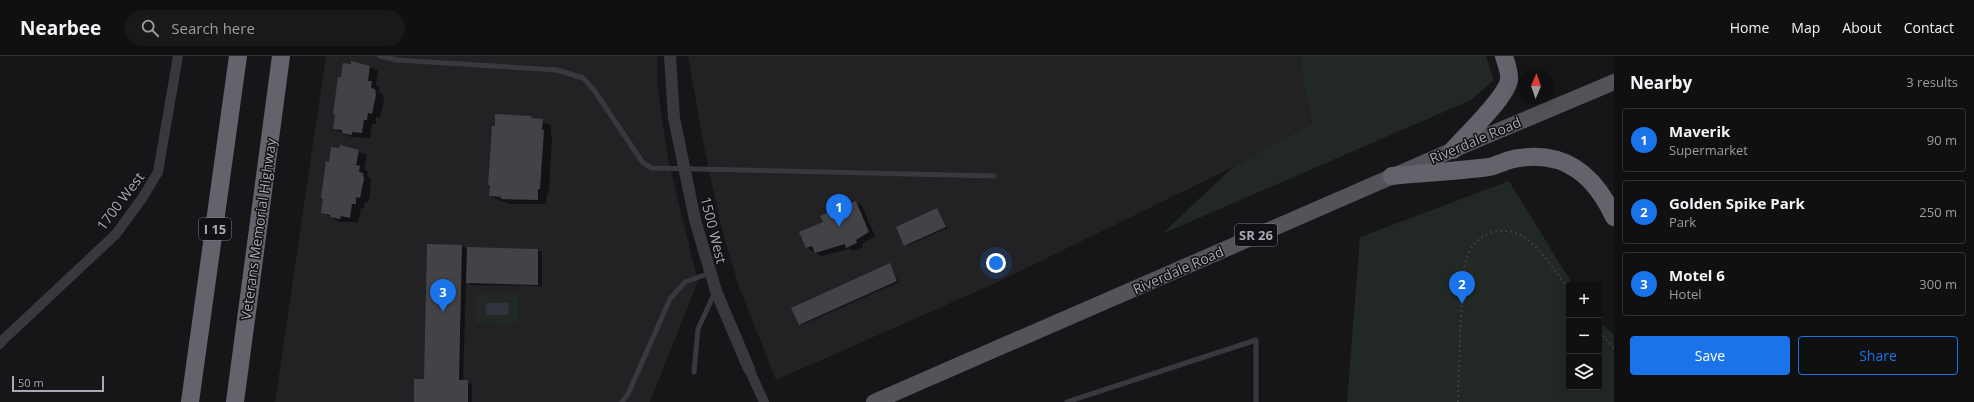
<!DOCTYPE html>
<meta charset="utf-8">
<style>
:root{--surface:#101011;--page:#19191a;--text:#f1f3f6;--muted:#9c9d9f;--line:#303031;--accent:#1a73e8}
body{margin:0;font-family:"Open Sans",sans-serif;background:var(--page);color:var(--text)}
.controls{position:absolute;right:12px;bottom:12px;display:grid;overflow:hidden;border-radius:4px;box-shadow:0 4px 16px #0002}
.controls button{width:36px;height:36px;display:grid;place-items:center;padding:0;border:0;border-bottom:1px solid var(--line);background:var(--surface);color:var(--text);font:20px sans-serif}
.compass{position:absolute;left:1518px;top:12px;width:36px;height:36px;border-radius:50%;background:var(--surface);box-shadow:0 4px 16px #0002;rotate:2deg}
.scale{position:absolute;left:12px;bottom:10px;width:92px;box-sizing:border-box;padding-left:4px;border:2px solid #a9a8b6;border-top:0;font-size:11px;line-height:14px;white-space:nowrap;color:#a9a8b6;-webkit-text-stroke:3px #111012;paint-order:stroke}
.you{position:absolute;left:996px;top:207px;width:14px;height:14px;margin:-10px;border:3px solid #fff;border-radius:50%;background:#1a73e8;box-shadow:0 0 0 6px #1a73e833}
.badge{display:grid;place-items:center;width:26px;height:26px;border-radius:50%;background:var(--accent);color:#fff;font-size:13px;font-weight:700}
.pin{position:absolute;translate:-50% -33px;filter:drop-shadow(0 1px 2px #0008)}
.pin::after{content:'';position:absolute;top:21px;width:14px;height:12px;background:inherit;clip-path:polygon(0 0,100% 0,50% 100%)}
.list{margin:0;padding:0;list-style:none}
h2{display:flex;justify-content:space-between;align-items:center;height:52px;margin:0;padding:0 16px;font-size:17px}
h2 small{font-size:13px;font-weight:400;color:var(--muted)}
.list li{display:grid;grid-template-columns:26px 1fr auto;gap:12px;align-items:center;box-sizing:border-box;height:64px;margin:0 8px 8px;padding:0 8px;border:1px solid var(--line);border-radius:4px}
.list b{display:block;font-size:15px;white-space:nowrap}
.list p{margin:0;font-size:13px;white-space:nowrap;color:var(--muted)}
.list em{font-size:13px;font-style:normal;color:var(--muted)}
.actions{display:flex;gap:8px;padding:12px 16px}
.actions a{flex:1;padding:9px 0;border:1px solid var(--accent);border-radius:4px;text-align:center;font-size:14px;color:var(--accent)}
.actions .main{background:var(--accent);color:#fff}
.icon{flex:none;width:22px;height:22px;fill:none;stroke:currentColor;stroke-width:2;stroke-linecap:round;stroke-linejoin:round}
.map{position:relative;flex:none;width:1614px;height:346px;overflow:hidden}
header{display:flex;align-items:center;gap:24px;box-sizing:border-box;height:56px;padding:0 20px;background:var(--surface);border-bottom:1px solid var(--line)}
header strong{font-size:19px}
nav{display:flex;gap:22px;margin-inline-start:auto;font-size:14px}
.search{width:280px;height:36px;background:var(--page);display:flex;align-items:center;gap:10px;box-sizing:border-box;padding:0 14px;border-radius:22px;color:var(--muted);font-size:15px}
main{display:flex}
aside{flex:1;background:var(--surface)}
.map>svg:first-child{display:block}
</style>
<header>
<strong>Nearbee</strong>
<div class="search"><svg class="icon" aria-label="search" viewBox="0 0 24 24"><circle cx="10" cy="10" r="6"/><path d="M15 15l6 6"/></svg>Search here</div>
<nav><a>Home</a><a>Map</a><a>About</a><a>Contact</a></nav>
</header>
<main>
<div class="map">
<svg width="1614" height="346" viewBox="0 0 1614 346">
<rect width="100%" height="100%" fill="#161517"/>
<!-- built -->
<path fill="#222124" d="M326,0H657L658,34L668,103L698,225L650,346H275Z
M688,0H1300L1305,37L1312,67L1233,111L996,227L776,324L739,231L723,178L705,96Z"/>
<!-- green -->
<path fill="#222925" d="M1300,0H1486L1494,24L1471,44L1162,178L1233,111L1312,67L1305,37Z
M1509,125L1573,229H1569V331H1599V266L1614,279V346H1347L1360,181Z
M476,238H519L518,268L476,267Z"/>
<!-- water -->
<path fill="#30333d" d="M486,247H509L508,259H485Z"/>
<!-- shadow -->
<path fill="#0007" d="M352,6L370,11L378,15L376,29L380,31L379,36L383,39L384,44L380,62L376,61V68H372L370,82L351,81L334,73L336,59L334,58L341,22Z
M531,61L551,69V79L552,80L549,137H547L546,148H510L499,144L490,140Z
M358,95L367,99L364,113L368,116L367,120L371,123L370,141L368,146H365L364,152H361L358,166H339L323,157L330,107Z
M856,146L862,150L875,180L862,188L863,191L853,195L849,193L822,200L807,192L801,177L824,167Z
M937,153L947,172L907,190L905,189Z
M428,189L462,190L468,193L538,194L542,196V230L472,229L466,226L463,325L472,328V346H416L425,324Z
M890,209L899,226L802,269L800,268Z"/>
<!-- building -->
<path fill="#434247" d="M351,5L370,10L368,25H372L371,32L375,33L376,39L372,58L368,57L367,64H364L362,77L352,76V79L342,77V74L333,73L335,58H333L338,21H341L343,7L351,8Z
M495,58L532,60L531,62L543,63L542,74H544L540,133H538V144L501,143V141L489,140L490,129H488L492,70H495Z
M340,89L359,94L356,109L360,110L359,116L363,117L364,123L360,142L356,141V148H352L350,162L341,160L340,163L330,161V159L321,157L323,143L321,142L326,105L329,106L331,91L339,92Z
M856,145L869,176L856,184L857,187L846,192L845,188L815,197L812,190L806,192L799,176L823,166L820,160Z
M937,152L946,171L904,190L896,171Z
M427,188L462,189L459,324H468V346H414V323H424Z
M467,191L538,193V229L466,227Z
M890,207L897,225L799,269L791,252Z"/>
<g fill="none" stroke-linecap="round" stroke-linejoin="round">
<!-- path -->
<path stroke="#3d3d42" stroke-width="2" stroke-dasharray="2 3" stroke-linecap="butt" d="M1599,276L1614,292
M1458,346C1459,311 1460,275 1462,240C1463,227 1463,213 1467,201C1472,188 1484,176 1498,175C1510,174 1519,177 1529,185C1545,198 1557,218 1569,234"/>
<!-- service -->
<path stroke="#39383d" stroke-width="5" d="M380,0L397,4L557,14L583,22L594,34L643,107L652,112L994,120
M694,316L698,273L715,236
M622,346L628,338L670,243L685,226L710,217
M1067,346L1256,284V346"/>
<!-- minor -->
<path stroke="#39383d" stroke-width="10" d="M0,288L4,283L116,178L143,141L158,116L178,0
M749,313L764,346"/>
<!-- tertiary -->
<path stroke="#39383d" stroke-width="12" d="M670,0L674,62L695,164L716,235L749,313"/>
<!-- primary -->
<path stroke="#54535a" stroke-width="16" d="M874,346L1453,94L1614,26"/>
<!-- motorway -->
<path stroke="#64636c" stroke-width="18" d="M1453,94C1466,79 1506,42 1509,24C1510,16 1506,8 1504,0
M1392,120C1424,117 1457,115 1489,111C1499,109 1508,103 1519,102C1566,95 1595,120 1614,161
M190,346L238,0
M235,346L281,0"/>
</g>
<g text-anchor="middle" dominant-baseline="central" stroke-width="3" stroke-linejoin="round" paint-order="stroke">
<!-- shield labels -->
<g fill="#111012" stroke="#7b7a85" stroke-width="1">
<rect x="199" y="162" width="32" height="22" rx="3"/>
<rect x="1235" y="168" width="42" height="22" rx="3"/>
</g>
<g font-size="13" font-weight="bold" fill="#a9a8b6">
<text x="215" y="173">I 15</text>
<text x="1256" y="179">SR 26</text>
</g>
<!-- street labels -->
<g font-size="14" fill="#a9a8b6" stroke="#111012">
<text transform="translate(1475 84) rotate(-23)">Riverdale Road</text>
<text transform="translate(120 145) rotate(-53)">1700 West</text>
<text transform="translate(258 173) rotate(-82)">Veterans Memorial Highway</text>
<text transform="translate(714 174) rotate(76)">1500 West</text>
<text transform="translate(1178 214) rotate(-24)">Riverdale Road</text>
</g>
</g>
</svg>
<div class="controls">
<button>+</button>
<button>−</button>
<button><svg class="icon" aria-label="layers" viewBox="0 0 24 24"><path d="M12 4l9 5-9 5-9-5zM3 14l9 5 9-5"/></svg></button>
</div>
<svg class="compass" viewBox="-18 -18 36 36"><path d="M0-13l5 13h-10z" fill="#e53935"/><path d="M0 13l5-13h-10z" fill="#9c9d9f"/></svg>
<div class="scale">50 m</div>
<div class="you"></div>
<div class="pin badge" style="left:839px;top:171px">1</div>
<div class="pin badge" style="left:1462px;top:248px">2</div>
<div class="pin badge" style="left:443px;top:256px">3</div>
</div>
<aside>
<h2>Nearby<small>3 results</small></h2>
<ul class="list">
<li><span class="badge">1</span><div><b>Maverik</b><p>Supermarket</p></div><em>90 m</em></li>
<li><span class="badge">2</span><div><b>Golden Spike Park</b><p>Park</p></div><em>250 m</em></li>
<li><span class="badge">3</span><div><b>Motel 6</b><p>Hotel</p></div><em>300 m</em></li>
</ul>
<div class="actions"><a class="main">Save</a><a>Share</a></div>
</aside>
</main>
